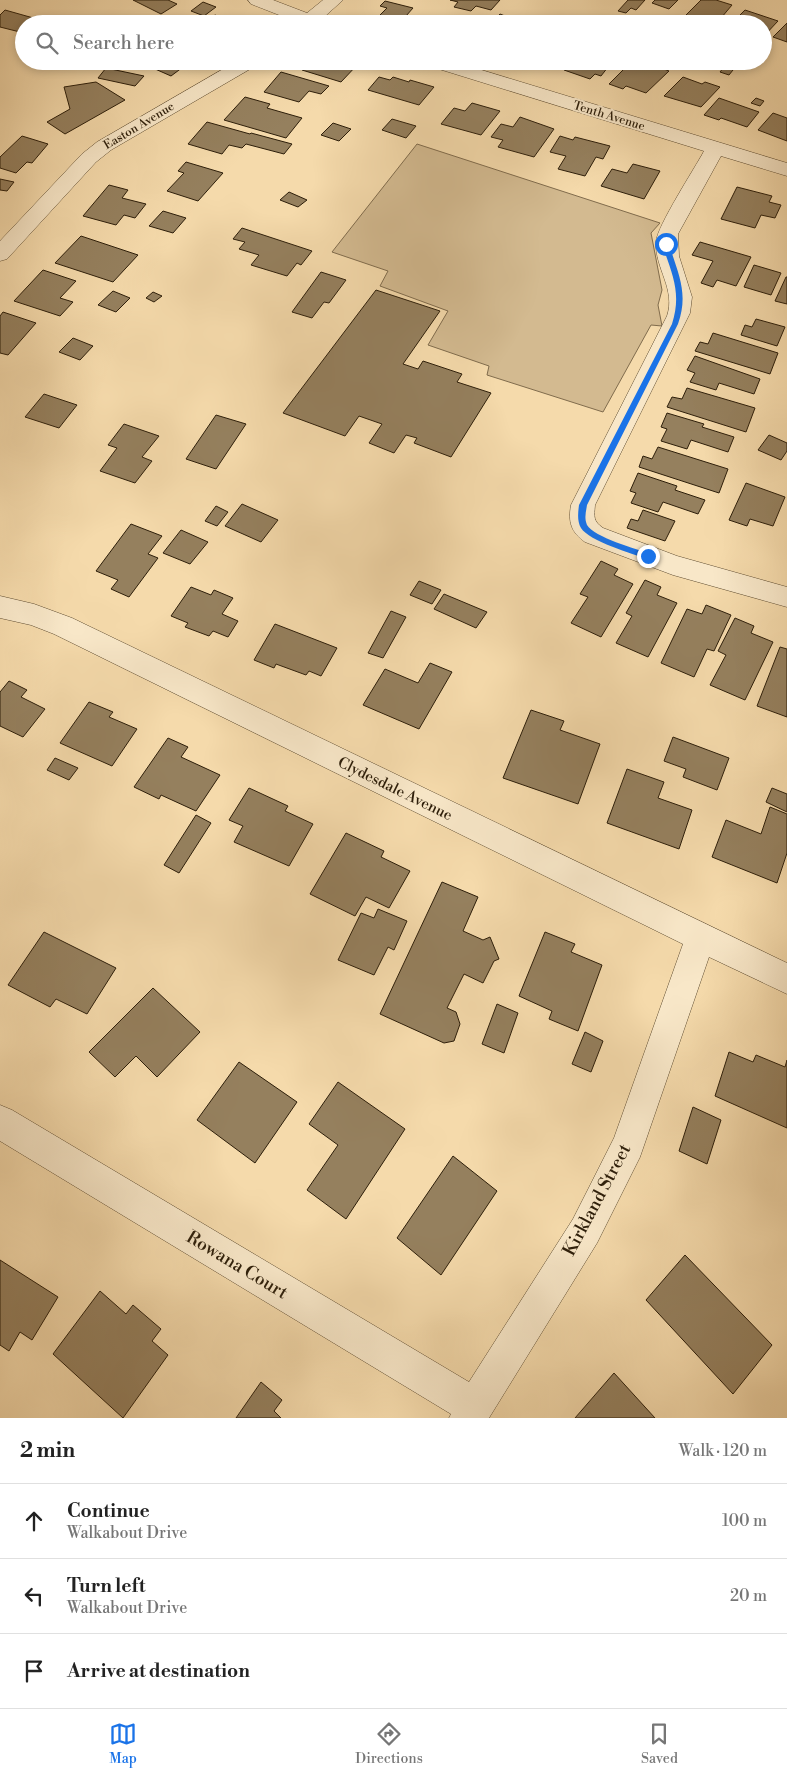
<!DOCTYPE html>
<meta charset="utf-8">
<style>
:root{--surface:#fff;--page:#f6f6f6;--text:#222;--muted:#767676;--line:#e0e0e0;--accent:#1a73e8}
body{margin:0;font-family:"Libre Bodoni",serif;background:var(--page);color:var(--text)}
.stop{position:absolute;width:15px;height:15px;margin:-11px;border:4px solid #1a73e8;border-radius:50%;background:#fff}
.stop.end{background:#1a73e8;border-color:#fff;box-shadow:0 1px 5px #0008}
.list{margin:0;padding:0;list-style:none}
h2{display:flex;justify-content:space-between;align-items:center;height:65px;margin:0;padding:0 20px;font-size:21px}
h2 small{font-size:16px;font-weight:400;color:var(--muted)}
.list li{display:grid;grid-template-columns:32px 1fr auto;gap:15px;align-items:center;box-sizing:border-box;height:75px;padding:0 20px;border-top:1px solid var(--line)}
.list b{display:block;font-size:19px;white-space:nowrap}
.list p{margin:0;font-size:16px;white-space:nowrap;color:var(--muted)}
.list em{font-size:16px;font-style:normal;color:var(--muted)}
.icon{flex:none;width:28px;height:28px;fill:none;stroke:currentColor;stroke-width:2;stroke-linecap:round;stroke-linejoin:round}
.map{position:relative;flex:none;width:787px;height:1418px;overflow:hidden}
.search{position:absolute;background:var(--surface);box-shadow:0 2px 8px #0003;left:15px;right:15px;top:15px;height:55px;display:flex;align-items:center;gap:12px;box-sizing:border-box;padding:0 18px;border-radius:28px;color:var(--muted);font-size:19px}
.sheet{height:290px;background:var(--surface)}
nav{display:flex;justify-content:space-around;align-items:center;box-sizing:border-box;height:70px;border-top:1px solid var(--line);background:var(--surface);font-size:14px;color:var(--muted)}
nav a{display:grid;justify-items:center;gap:2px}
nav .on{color:var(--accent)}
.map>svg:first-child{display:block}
</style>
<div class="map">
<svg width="787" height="1418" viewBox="0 0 787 1418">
<rect width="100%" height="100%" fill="#f5daab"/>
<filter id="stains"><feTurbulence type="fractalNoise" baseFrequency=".004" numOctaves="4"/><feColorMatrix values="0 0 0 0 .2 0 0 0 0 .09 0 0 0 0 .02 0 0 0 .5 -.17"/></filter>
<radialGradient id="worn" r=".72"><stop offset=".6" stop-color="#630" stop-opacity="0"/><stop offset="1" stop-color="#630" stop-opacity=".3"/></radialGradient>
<!-- green -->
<path fill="#d3ba90" stroke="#806c4d" d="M417,144L660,223L651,233L662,290L658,305L662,326L651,325L603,412L487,375L489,366L428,345L448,311L380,286L388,271L332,252Z"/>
<!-- building -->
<path fill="#95805e" stroke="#2d1e0a" d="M133,0H168L177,4L161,14Z
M450,0H500L491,10L476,6L471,11L454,7L458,2Z
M628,0H645L636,10L631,8L626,13L618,11Z
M655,0H678L669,9L652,3Z
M701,0H716L732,5L716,24H700L683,18Z
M385,1L413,8L406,16L414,18L409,24L380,15L387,8L380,6Z
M203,2L216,7L204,16L191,11Z
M5,10L44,21L41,24H24V33L0,27V15Z
M745,10L778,21L763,37V24H731Z
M500,14L520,22L519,23L521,24H490Z
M215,15L227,19L223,22L227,24H190L196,19L204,23Z
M787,23V42L773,37Z
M137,61H185L183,63L187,64L171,76Z
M311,61H348L358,64L341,82L302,70Z
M573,61H606L602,65L608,67L601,76L595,74L590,79L564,70Z
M632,61H643L669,71L646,93L626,86L623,89L609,84Z
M724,67L733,70L729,75L720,72Z
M106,68L144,76L135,86L98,78Z
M281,72L329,86L321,94L309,91L299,102L264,92Z
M379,77L390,80L393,77L409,82L410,80L434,87L419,105L368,90Z
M683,77L702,84L705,82L720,87L701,107L664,96Z
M96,82L125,100L65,134L47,122L70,109L64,87Z
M245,97L270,104L267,108L302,118L286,138L224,120Z
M719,98L759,112L747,127L721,118L719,120L704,115Z
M756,98L764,101L760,106L751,103Z
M472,103L500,111L481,135L441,124L454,108L465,111Z
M773,113L787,118V141L758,130Z
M520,117L554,129L534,157L498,147L503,140L491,137L501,124L513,127Z
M392,119L416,126L406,138L382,130Z
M207,122L250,134L251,133L292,144L284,154L246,144L242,148L229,145L222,154L188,144Z
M333,123L351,129L339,141L321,135Z
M22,136L48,144L32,163L27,162L16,173L0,168V157Z
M560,136L573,140L575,137L610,146L603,159L596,157L585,176L558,169L566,156L550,152Z
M186,162L223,173L198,201L167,191L184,173L178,171Z
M633,164L660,171L644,199L601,186L612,169L627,173Z
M0,179L14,182L7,191L0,190Z
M109,185L128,190L122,198L146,204L135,218L124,215L116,225L83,216Z
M737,187L772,196L769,202L781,205L775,218L761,215L755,228L721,219Z
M289,192L307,200L298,207L280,200Z
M163,211L186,218L173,233L149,226Z
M242,228L312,251L301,265L297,263L287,276L251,265L259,255L239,249L245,242L233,239Z
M81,236L138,255L113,282L55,263Z
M700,242L751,257L736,286L717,280L713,287L701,283L713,261L692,255Z
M754,265L781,273L771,295L744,287Z
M43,270L76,281L60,298L73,302L60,316L14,301Z
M321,272L346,280L329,303L324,302L312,318L292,312Z
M786,277H787V304L775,301Z
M376,290L440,311L403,364L418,369L423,361L462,374L457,382L491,393L451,457L414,443L417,438L406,435L394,453L369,443L382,424L359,416L345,436L283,413Z
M113,291L130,298L116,312L98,305Z
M153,292L162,296L154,302L146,298Z
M3,312L36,323L8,355L0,353V316Z
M756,319L785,327L777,346L741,335L745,325L752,327Z
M713,333L778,353L770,374L695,351L700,342L708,344Z
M73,338L93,346L80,360L59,352Z
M695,356L760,379L754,394L719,383L716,390L690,382L695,373L687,370Z
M687,388L755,408L746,432L667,407L672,397L682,399Z
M44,394L77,405L59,428L25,417Z
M667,413L704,424L702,427L734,437L728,452L691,440L687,449L661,441L667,429L661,427Z
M216,415L246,424L216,469L186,459Z
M124,424L159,436L142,457L152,461L135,483L100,471L117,448L108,445Z
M769,435L787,443V451L781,460L758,450Z
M658,447L728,469L719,493L639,467L643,456L652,459Z
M638,473L677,486L675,490L705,500L698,514L663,502L658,512L631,503L636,493L630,491Z
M746,483L785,497L773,526L750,519L747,526L729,520Z
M242,504L278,520L261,542L225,526Z
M216,506L228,512L217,526L205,521Z
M643,510L675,521L665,541L627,528L631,519L638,521Z
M131,524L162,536L148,554L158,558L129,597L111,589L118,580L96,571Z
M181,530L208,542L190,564L163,553Z
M601,561L618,569L614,575L633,584L601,637L571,623L588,597L580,594Z
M645,580L661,587L657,595L677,603L648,657L616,643L632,616L626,613Z
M419,581L441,590L432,604L410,595Z
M191,587L211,595L214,590L233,598L222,614L238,621L228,637L213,631L209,636L185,627L188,623L171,616Z
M444,594L487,612L476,628L434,609Z
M706,605L731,615L714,651L707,649L694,677L661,663L687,609L702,614Z
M391,611L406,617L383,658L368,653Z
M735,618L754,626L751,633L773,642L745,700L710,685L726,655L718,651Z
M275,624L337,648L321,676L309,671L306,675L276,664L274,668L254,660Z
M780,647L787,649V717L757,706Z
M430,663L452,672L419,729L363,705L385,669L418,683Z
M9,681L27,690L21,697L45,709L23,737L0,726V692Z
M89,702L113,712L109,717L137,729L112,766L60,743Z
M531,710L564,721L560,730L600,744L578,804L503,778Z
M673,737L729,758L717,790L683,777L686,769L664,761Z
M168,738L188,747L181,757L220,775L196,811L161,795L159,799L134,787Z
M55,758L78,768L69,780L47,770Z
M627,769L664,782L658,798L692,810L679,849L607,823Z
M249,788L288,806L285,811L313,824L289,866L234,842L243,826L229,820Z
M772,788L787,794V812L766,802Z
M770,807L787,814V853L777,883L712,857L726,820L761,834Z
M196,815L211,823L179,873L164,865Z
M346,833L384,851L381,857L410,871L389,908L366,897L355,916L310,894Z
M442,882L478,897L463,931L483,940L490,937L499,959L494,961L483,983L464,974L447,1008L456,1012L460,1024L454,1041L444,1043L380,1014Z
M378,909L407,921L394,950L388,947L374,975L338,960L361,913L374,918Z
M44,932L116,968L87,1014L56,999L50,1007L8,985Z
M545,932L575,944L571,952L602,965L578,1031L549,1019L552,1011L519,996Z
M153,988L200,1032L157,1077L136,1056L115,1077L89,1052Z
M497,1004L518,1013L504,1053L482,1044Z
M585,1032L603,1041L591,1072L572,1064Z
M729,1052L753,1062L756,1055L785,1067L787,1060V1128L715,1096Z
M239,1062L297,1102L255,1163L197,1120Z
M338,1082L405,1129L346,1219L307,1190L338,1145L309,1124Z
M693,1107L721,1120L707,1164L679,1151Z
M453,1156L497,1191L441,1275L397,1238Z
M685,1255L772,1345L733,1394L646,1300Z
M0,1260L58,1297L32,1340L20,1332L9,1351L0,1345Z
M100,1291L126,1314L133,1305L161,1329L152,1341L168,1355L123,1418L53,1354Z
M614,1373L655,1418H575Z
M261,1382L282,1400L274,1411L281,1418H236Z"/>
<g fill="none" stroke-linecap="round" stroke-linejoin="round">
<!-- minor casing -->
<g stroke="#5f4d32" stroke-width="1">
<path id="minor" d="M248,0H273L307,13L323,0H343L322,19L328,24H295L297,22L251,4Z
M237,61H260L257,65L111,150L96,162L7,259L0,261V241L82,154L97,142Z
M423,61H452L787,163V176L721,156L678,234L679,256L692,297L690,313L595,505C594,517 593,521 603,528L677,556L787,587V607L673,575L585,542C571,532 568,522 571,505L667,316C676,289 655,269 656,242C657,226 695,168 704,151L426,65Z
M0,596L34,604L72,618L787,963V994L709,957L640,1157L597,1243L489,1418H449L451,1414L0,1141V1105L12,1110L469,1382L573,1219L614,1138L683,944L54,634L31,625L0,618Z"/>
</g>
<!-- minor -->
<use href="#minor" fill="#f8e7c8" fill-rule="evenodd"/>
</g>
<!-- route -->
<path fill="#1a73e8" d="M666,242L669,244C678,274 689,293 678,324L587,505C586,512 584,518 587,525C594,537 636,549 651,554V559H648C633,554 589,541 581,528C577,521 578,513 579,505L672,324C682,293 672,274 662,244Z"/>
<g text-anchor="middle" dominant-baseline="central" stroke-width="4" stroke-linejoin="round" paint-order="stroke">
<!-- far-street labels -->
<g font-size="12" fill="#2d1e0a" stroke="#f8e7c8">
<text transform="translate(609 116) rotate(17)">Tenth Avenue</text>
<text transform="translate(139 126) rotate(-31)">Easton Avenue</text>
</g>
<!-- street labels -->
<g font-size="15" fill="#2d1e0a" stroke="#f8e7c8">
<text transform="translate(395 789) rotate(26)">Clydesdale Avenue</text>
</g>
<!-- near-street labels -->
<g font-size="18" fill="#2d1e0a" stroke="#f8e7c8">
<text transform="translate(597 1200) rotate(-62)">Kirkland Street</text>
<text transform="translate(237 1265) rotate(31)">Rowana Court</text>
</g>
</g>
<rect width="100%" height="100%" filter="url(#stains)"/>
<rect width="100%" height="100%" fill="url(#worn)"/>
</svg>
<div class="stop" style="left:666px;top:244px"></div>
<div class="stop end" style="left:648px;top:556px"></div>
<div class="search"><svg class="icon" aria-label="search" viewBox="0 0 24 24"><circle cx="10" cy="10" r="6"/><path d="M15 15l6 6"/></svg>Search here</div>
</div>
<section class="sheet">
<h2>2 min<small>Walk · 120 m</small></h2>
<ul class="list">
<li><svg class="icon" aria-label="ahead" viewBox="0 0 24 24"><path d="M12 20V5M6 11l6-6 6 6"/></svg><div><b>Continue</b><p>Walkabout Drive</p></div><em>100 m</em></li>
<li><svg class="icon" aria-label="left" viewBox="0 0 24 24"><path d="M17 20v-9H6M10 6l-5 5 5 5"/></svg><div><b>Turn left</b><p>Walkabout Drive</p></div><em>20 m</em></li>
<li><svg class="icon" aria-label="arrive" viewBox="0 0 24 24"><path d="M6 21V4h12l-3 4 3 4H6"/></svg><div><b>Arrive at destination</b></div></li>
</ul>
</section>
<nav>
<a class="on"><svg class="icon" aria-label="map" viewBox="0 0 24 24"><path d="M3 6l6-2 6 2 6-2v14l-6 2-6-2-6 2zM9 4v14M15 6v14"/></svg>Map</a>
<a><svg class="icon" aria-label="directions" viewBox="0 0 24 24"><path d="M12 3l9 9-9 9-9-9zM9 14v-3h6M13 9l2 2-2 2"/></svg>Directions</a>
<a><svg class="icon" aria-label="saved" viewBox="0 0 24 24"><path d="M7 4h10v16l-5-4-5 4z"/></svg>Saved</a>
</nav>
